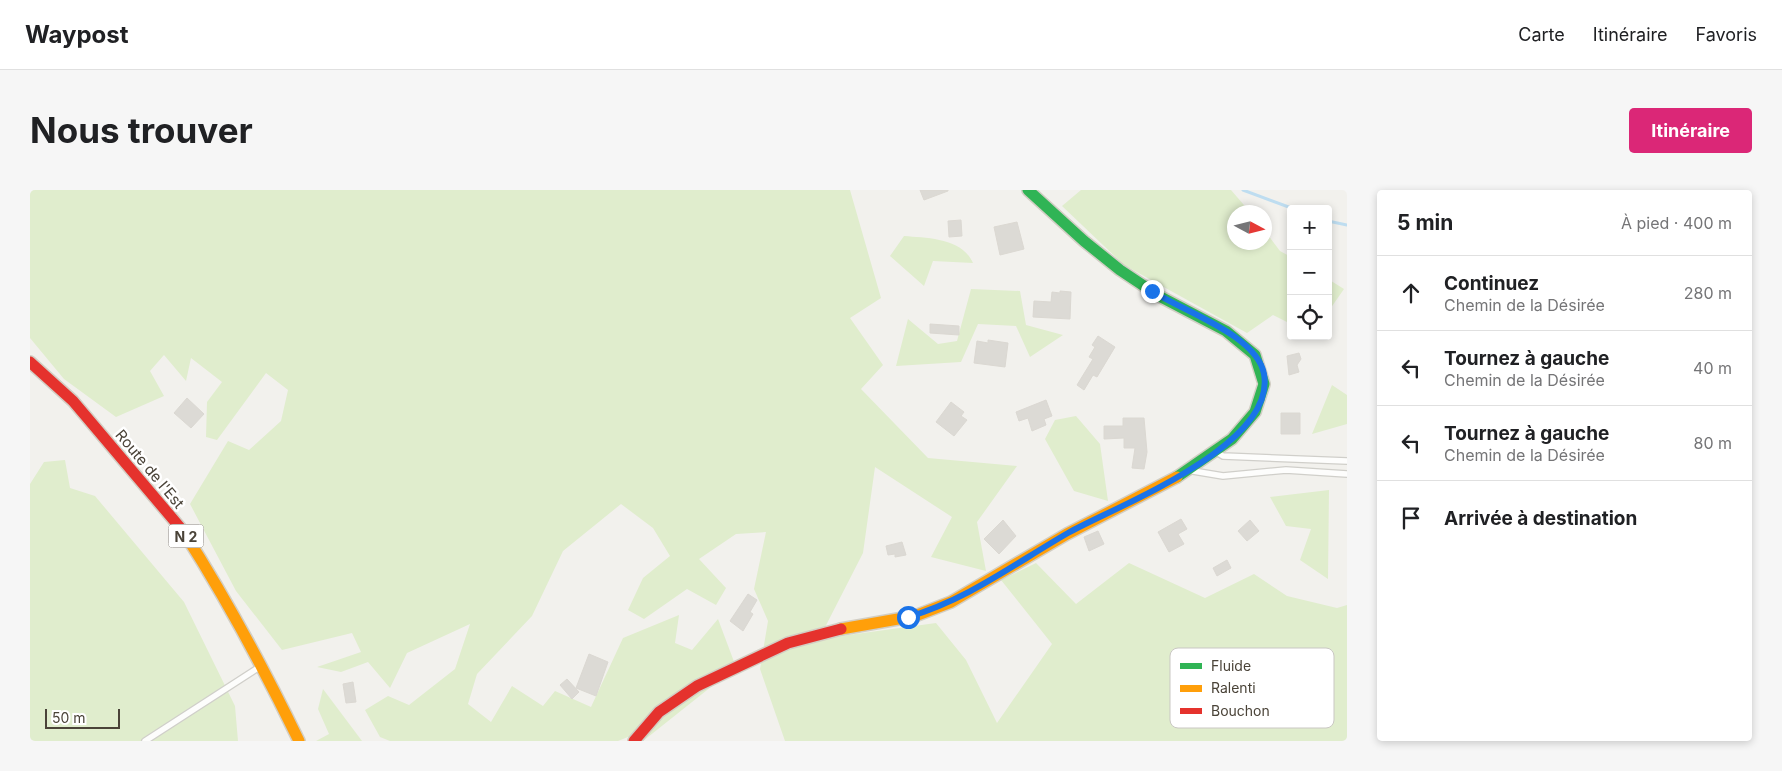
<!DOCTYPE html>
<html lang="fr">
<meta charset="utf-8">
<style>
:root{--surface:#fff;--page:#f6f6f6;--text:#202124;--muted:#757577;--line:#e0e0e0;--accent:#db2777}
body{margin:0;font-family:Inter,sans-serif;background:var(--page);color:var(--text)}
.controls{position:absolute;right:15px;top:15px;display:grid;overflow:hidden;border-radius:5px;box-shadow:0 2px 8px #0003}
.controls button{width:45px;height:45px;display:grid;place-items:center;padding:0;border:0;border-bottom:1px solid var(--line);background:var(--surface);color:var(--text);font:25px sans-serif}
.compass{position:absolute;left:1197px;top:15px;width:45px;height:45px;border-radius:50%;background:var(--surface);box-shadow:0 2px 8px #0003;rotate:97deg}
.scale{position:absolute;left:15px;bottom:12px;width:75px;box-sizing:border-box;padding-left:5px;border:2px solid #4a4338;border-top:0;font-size:14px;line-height:18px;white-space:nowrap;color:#4a4338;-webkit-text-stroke:4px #fff;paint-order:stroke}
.stop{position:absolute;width:15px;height:15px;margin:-11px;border:4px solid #1a73e8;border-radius:50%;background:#fff}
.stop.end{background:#1a73e8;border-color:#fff;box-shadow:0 1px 5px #0008}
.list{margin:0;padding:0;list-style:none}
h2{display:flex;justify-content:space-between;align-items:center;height:65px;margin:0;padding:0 20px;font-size:21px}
h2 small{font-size:16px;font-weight:400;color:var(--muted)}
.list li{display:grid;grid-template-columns:32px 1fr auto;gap:15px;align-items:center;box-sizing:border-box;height:75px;padding:0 20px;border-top:1px solid var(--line)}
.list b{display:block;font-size:19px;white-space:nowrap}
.list p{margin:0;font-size:16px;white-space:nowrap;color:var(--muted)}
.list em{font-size:16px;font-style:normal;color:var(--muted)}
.icon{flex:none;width:28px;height:28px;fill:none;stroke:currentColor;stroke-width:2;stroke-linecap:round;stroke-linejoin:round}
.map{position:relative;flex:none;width:1317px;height:551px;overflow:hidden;border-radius:5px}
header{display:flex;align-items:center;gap:30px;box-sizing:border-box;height:70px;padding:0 25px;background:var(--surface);border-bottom:1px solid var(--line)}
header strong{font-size:24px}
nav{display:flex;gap:28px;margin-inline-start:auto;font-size:18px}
.intro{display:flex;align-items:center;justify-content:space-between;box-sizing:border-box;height:120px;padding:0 30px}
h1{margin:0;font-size:35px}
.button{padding:12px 22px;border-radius:5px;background:var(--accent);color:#fff;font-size:18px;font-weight:700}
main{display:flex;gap:30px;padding:0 30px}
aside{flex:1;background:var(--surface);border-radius:5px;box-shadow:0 2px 8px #0003}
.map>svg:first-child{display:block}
</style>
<header>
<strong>Waypost</strong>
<nav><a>Carte</a><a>Itinéraire</a><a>Favoris</a></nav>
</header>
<div class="intro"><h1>Nous trouver</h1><a class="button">Itinéraire</a></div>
<main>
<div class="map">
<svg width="1317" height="551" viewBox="0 0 1317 551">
<rect width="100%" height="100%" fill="#f2f1ed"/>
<!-- green -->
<path fill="#e0edcd" d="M0,0H820L851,108L820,128L853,175L831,199L898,268L987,276L947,332L956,381L901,367L922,327L845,277L833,363L789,449L906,433L936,470L967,533L1022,454L971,390L1006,373L1046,414L1099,373L1175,408L1224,384L1257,406L1307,418L1317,415V551H755L730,479L738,431L724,399L736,342L706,344L669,369L696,398L686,415L657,399L614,429L598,420L613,388L640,366L623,338L591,314L533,361L502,426L447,484L438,514L461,532L482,496L513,516L525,501L561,517L593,448L649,425L645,453L662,460L688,429L706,477L613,551L598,547L588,551H360L350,547L335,520L358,506L379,515L425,479L440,434L377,463L360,498L338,472L311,482L287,477L331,462L322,443L252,460L206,401L160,314L198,251L219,260L251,231L258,200L236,183L187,250L176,247L177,212L192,192L161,168L156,191L134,165L120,181L134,206L86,227L34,189L0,148Z
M1051,0H1201L1220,22H1204V52H1234L1235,41L1250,61L1261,67V134L1243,125L1217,143L1094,75L1032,16Z
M874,46C898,48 932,48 943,73L903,71L894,96L860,66Z
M1298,89L1314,99L1298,122Z
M941,99L990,101L996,135L1033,145L1000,167L986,136L948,134L931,172L866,176L878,129L908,154L927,151Z
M1302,195L1317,205V234L1282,244Z
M1046,226L1070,254L1078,311L1044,301L1015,249L1025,230Z
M35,270L40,298L65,306L154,412L205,516L208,551H0V294L14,272Z
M1299,300L1298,389L1270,370L1281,339L1256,336L1240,307Z
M293,499L332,551H286L299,544L288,519Z"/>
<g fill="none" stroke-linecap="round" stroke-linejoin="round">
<!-- stream -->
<path stroke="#beddf0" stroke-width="3" d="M1213,0L1264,19
M1298,31L1317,35"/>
</g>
<!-- building -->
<path fill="#dcdad5" stroke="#dbd8d2" d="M890,0H918V1L894,10Z
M931,30L932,46L919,47L918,31Z
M987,32L994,59L970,65L964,37Z
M1030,101L1041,102L1040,129L1003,127L1004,111L1021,112L1022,102L1030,103Z
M900,134L929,136V145L900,143Z
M1068,146L1085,157L1067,187L1063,185L1054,200L1047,195L1063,169L1059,167L1065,157L1062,155Z
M958,150L978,153L975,177L944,173L947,151L958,153Z
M1269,163L1271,169L1267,175L1269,182L1259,185L1257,166Z
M157,208L174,224L161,238L144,223Z
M1016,210L1022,226L1014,229L1016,235L1002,241L998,228L989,231L986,222Z
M921,212L934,222L931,226L937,230L924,246L906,232Z
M1251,223H1270V244H1251Z
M1093,228H1114L1117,262L1114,279L1102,278L1105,258H1094V248L1074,249V236H1093Z
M1151,329L1157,339L1148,344L1154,354L1139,362L1128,342Z
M973,330L986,346L969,364L954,349Z
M1220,330L1229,341L1217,351L1208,341Z
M1068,341L1074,354L1059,361L1054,347Z
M872,352L876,365L865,367V364L858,365L856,356Z
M1197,370L1201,378L1187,386L1183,378Z
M718,404L727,410L720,422L723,424L713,441L700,431Z
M559,464L578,472L566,506L546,498Z
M537,489L549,502L542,509L530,495Z
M323,492L326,512L316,513L313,494Z"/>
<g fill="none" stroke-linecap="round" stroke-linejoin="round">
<!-- lane casing -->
<g stroke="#d0cfca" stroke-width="8">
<path id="lane" d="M1188,263L1193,266L1317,271
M1163,281L1193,286L1256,280L1317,284
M115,551L231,476"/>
</g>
<!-- fast casing -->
<g stroke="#d2cec4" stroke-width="14">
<path id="fast" d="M998,0L1054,51L1090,80L1129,106L1196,141L1225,165L1234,194L1225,222L1202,249L1147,287"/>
</g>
<!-- slow casing -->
<g stroke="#d2cec4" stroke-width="14">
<path id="slow" d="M153,341C196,408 234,479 269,551
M811,439L885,426L921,412L1037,344L1147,287"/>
</g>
<!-- jam casing -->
<g stroke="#d2cec4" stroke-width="14">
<path id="jam" d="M0,172L43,211L153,341
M604,551L629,522L667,496L758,453L811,439"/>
</g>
<!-- lane -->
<use href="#lane" stroke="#fdfdfc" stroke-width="5.5"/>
<!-- fast -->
<use href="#fast" stroke="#30b455" stroke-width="11"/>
<!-- slow -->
<use href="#slow" stroke="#ff9f0a" stroke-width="11"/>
<!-- jam -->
<use href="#jam" stroke="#e5322d" stroke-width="11"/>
</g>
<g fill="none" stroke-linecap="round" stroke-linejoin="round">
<!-- route -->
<path stroke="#1a73e8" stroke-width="6" d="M878,427C937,410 984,374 1038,343C1086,316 1247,256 1234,184C1227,145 1152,121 1122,101"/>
</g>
<g text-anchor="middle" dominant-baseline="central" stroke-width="5" stroke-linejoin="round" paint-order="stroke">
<!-- shield labels -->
<rect fill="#fff" stroke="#807b74" stroke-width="1" x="138.5" y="334.5" width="35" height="23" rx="4"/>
<g font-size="14" font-weight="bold" fill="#4a4338">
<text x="156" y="346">N 2</text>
</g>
<!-- street labels -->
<g font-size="15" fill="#4a4338" stroke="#fff">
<text transform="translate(120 279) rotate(50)">Route de l'Est</text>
</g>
</g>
<!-- legend -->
<rect x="1140" y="458" width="164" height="80" rx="8" fill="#fff" stroke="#c9c7c3" stroke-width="1"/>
<rect x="1150" y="473" width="22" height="6" fill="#30b455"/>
<rect x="1150" y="495" width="22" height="7" fill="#ff9f0a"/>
<rect x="1150" y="518" width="22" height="6" fill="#e5322d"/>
<g font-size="14" fill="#4a4338">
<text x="1181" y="481">Fluide</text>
<text x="1181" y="503">Ralenti</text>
<text x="1181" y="526">Bouchon</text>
</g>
</svg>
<div class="controls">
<button>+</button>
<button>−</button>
<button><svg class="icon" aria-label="locate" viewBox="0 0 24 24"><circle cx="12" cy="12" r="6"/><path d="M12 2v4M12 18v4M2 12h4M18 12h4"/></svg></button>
</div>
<svg class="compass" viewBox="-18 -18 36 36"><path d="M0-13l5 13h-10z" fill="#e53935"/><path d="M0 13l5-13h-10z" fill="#757577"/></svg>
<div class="scale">50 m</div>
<div class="stop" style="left:878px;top:427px"></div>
<div class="stop end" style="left:1122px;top:101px"></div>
</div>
<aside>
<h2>5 min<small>À pied · 400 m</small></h2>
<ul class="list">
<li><svg class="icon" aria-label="ahead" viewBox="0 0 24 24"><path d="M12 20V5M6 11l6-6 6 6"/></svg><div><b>Continuez</b><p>Chemin de la Désirée</p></div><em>280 m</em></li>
<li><svg class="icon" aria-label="left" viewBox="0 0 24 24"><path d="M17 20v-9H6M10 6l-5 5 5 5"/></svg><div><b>Tournez à gauche</b><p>Chemin de la Désirée</p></div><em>40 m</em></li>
<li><svg class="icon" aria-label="left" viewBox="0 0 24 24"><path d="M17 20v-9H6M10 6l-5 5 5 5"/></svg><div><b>Tournez à gauche</b><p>Chemin de la Désirée</p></div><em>80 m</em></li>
<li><svg class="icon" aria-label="arrive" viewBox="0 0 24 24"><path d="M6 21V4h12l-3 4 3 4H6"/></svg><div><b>Arrivée à destination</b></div></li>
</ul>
</aside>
</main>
